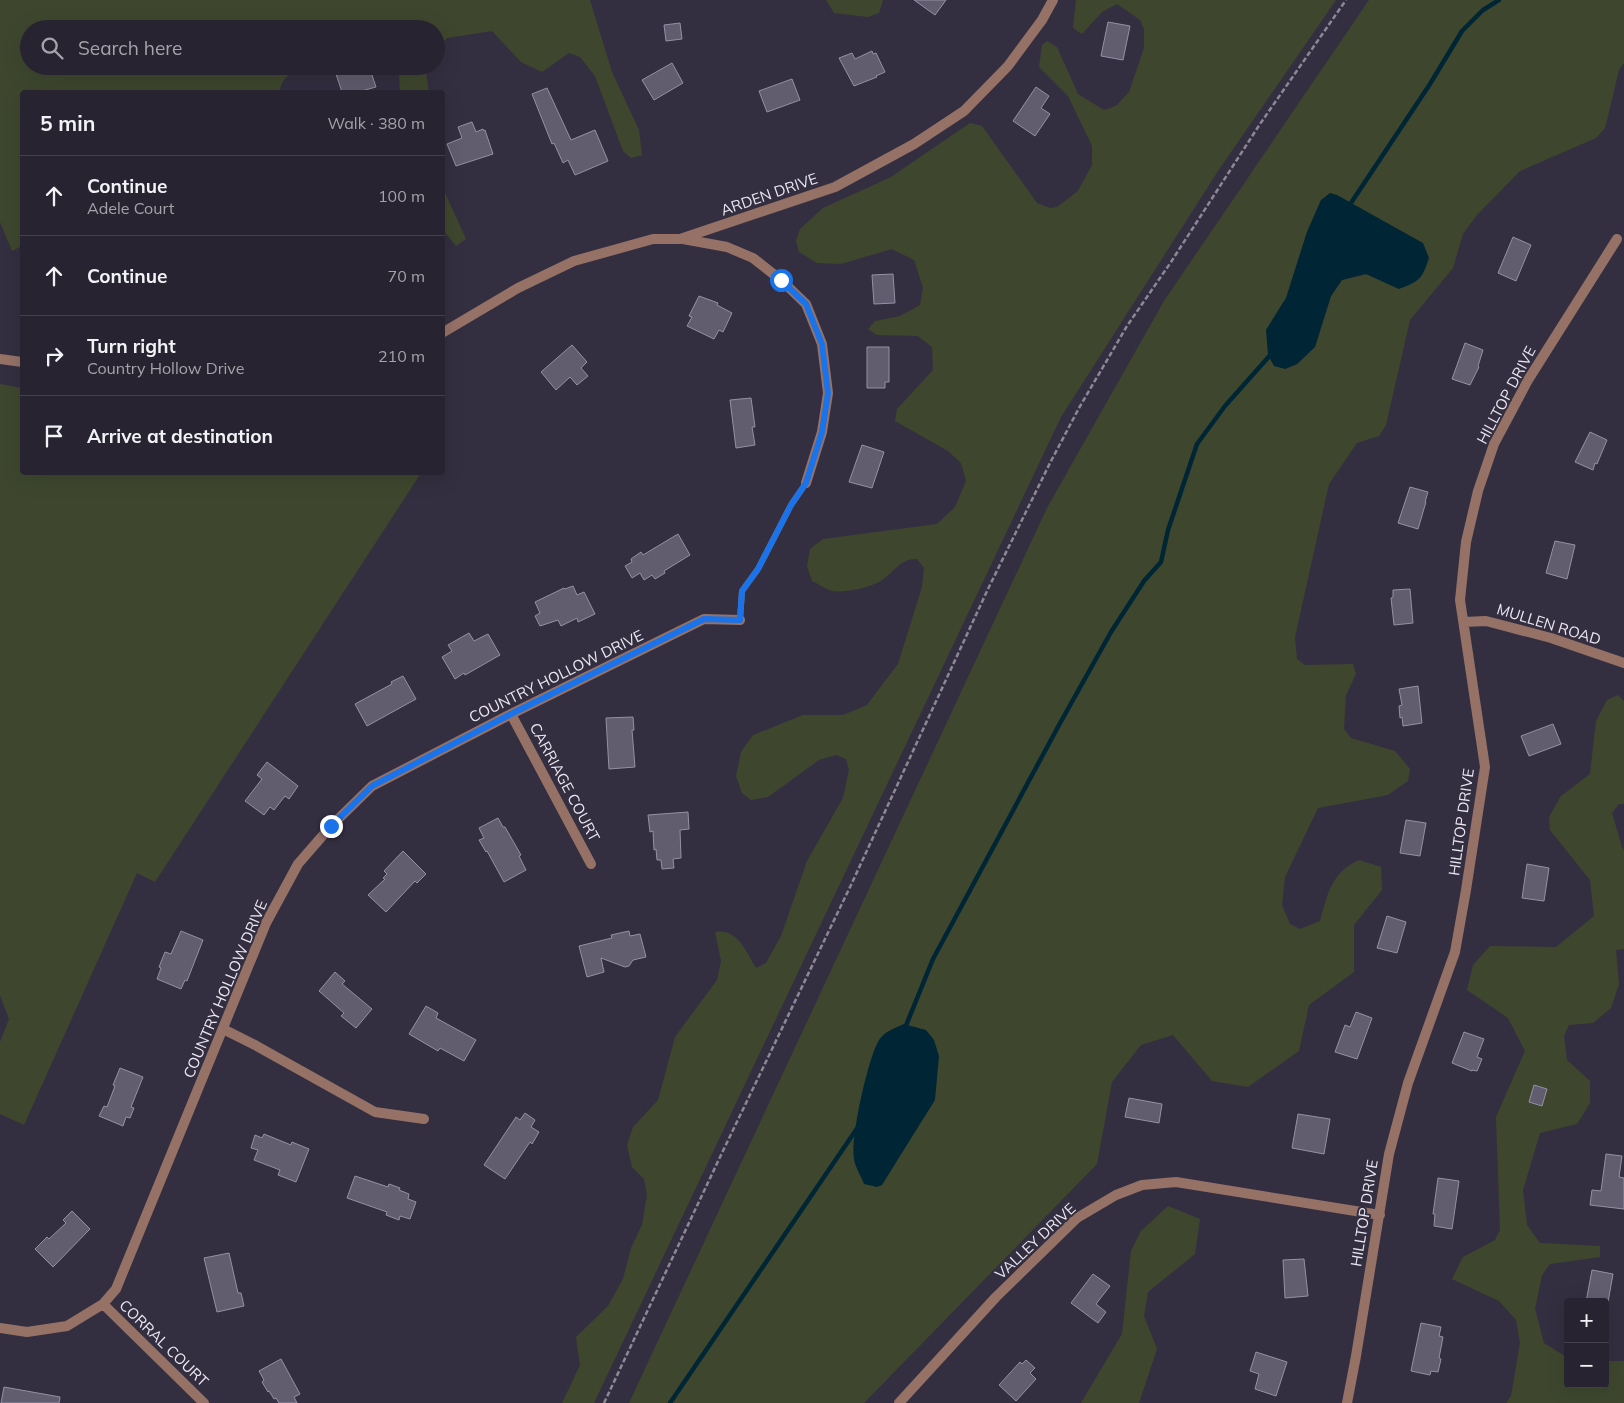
<!DOCTYPE html>
<meta charset="utf-8">
<style>
:root{--surface:#272330;--page:#2f2b38;--text:#f1f3f6;--muted:#a4a4ab;--line:#43404c}
body{margin:0;font-family:Mulish,sans-serif;background:var(--page);color:var(--text)}
.controls{position:absolute;right:15px;bottom:15px;display:grid;overflow:hidden;border-radius:5px;box-shadow:0 5px 20px #0002}
.controls button{width:45px;height:45px;display:grid;place-items:center;padding:0;border:0;border-bottom:1px solid var(--line);background:var(--surface);color:var(--text);font:25px sans-serif}
.stop{position:absolute;width:15px;height:15px;margin:-11px;border:4px solid #1a73e8;border-radius:50%;background:#fff}
.stop.end{background:#1a73e8;border-color:#fff;box-shadow:0 1px 5px #0008}
.list{margin:0;padding:0;list-style:none}
h2{display:flex;justify-content:space-between;align-items:center;height:65px;margin:0;padding:0 20px;font-size:21px}
h2 small{font-size:16px;font-weight:400;color:var(--muted)}
.list li{display:grid;grid-template-columns:32px 1fr auto;gap:15px;align-items:center;box-sizing:border-box;height:80px;padding:0 20px;border-top:1px solid var(--line)}
.list b{display:block;font-size:19px;white-space:nowrap}
.list p{margin:0;font-size:16px;white-space:nowrap;color:var(--muted)}
.list em{font-size:16px;font-style:normal;color:var(--muted)}
.icon{flex:none;width:28px;height:28px;fill:none;stroke:currentColor;stroke-width:2;stroke-linecap:round;stroke-linejoin:round}
.map{position:relative;flex:none;width:1624px;height:1403px;overflow:hidden}
.search{position:absolute;background:var(--surface);box-shadow:0 5px 20px #0002;left:20px;top:20px;width:425px;height:55px;display:flex;align-items:center;gap:12px;box-sizing:border-box;padding:0 18px;border-radius:28px;color:var(--muted);font-size:19px}
.panel{position:absolute;background:var(--surface);box-shadow:0 5px 20px #0002;left:20px;top:90px;width:425px;height:385px;border-radius:5px}
.map>svg:first-child{display:block}
</style>
<div class="map">
<svg width="1624" height="1403" viewBox="0 0 1624 1403">
<rect width="100%" height="100%" fill="#342f40"/>
<!-- green -->
<path fill="#3e472e" fill-rule="evenodd" d="M0,0H590L612,72L639,130L642,155L631,158L623,151L595,76L580,57L569,53L542,72L521,62L492,31L447,38L436,50V29H29V66H302C291,73 281,78 280,92H22V246L12,251L0,222Z
M826,0H883L879,13L868,17L834,13Z
M1076,0H1336L1218,171L1061,417L594,1403H562L580,1365L576,1337L608,1306L623,1279L631,1248L642,1225L647,1195L644,1179L632,1167L627,1145L633,1127L658,1100L675,1037L717,980L721,961L715,932C738,928 746,952 756,968L766,963L781,936L807,861L843,798L849,770L846,759L836,755L819,760L768,797L751,800L742,793L736,776L741,752L753,735L803,715H843L867,705L898,664L922,587L924,568L917,559C901,558 894,572 882,580C873,587 845,593 833,591C827,590 819,584 812,581L807,566L810,549L823,539L937,524L955,507L966,481L961,463L948,451L895,421L897,409L933,370L932,347L918,336L877,335L868,329L875,321L900,316L920,305L923,288L914,260L892,249L841,264L817,263L799,252L796,241L800,229L823,208L891,177L970,123L982,126L1037,203L1050,208L1057,207L1078,191L1092,165V146L1068,96L1039,67L1042,45L1047,41L1057,47L1078,94L1104,110L1116,106L1129,92L1144,48V29L1140,20L1117,4L1102,12L1082,34L1073,28Z
M1369,0H1624V63L1619,70L1605,128L1596,138L1520,171L1476,216L1463,234L1453,268L1410,320L1386,425L1379,436L1357,443L1329,484L1295,637L1297,659L1305,665L1353,664L1356,674L1346,695L1344,729L1351,738L1395,751L1410,769L1408,781L1388,795L1318,808L1285,877L1282,905L1290,924L1300,929L1320,921C1328,893 1331,873 1359,860L1381,867L1382,890L1354,925V972L1309,1005L1299,1051L1248,1087L1212,1081L1173,1035L1141,1045L1112,1082L1097,1164L864,1403H629L1047,508L1164,301ZM1321,200L1399,289L1366,274L1342,280L1331,296L1315,347L1297,364L1285,369L1266,330L1286,298L1307,232Z
M397,66H425L429,92H400L399,75Z
M443,188L466,239L456,246L443,230Z
M0,384L22,388V472L421,473L155,882L137,873L24,1125L0,1114V1042L9,1019L0,995Z
M1618,695L1624,701V804H1619L1612,813L1622,847L1624,850V949L1616,950L1619,984L1611,1008L1593,1023L1569,1025L1564,1036L1567,1060L1590,1081V1103L1577,1124L1540,1133L1523,1190L1527,1225L1540,1243L1600,1246V1257L1550,1264L1542,1275L1535,1309L1544,1343L1568,1358V1384H1605V1361H1624V1403H1506L1511,1396L1520,1343L1516,1320L1499,1301L1452,1279L1463,1257L1495,1240L1500,1230L1496,1117L1525,1051L1508,1018L1467,990L1473,965L1490,946L1556,947L1594,916L1590,880L1550,830L1549,817L1561,796L1590,774L1596,721L1607,700Z
M1168,1206L1200,1219L1195,1254L1148,1292L1144,1316L1157,1349L1139,1403H1081L1122,1334L1131,1251L1141,1231Z"/>
<!-- water -->
<path fill="#002635" d="M1330,193L1337,195L1423,243L1429,258C1422,279 1420,281 1399,289L1366,274L1342,280L1331,296L1315,347L1297,364L1285,369L1274,366L1268,355L1266,330L1286,298L1307,232L1321,200Z
M904,1024L926,1030L934,1040L939,1056L935,1100L882,1185L877,1187L864,1184C861,1176 855,1167 854,1159C850,1139 868,1058 879,1040C885,1031 895,1028 904,1024Z"/>
<g fill="none" stroke-linecap="round" stroke-linejoin="round">
<!-- stream -->
<path stroke="#002635" stroke-width="4.5" d="M1349,206L1430,84L1462,31L1483,10L1499,0
M905,1028L933,959L1059,725L1111,632L1144,581L1161,562L1168,530L1197,444L1225,406L1272,353
M670,1403L858,1127"/>
</g>
<!-- building -->
<path fill="#615c6e" stroke="#9590a4" d="M914,0H946L935,15Z
M1108,22L1130,26L1123,60L1101,56Z
M680,23L682,39L666,41L664,25Z
M872,51L873,54L876,53L885,72L876,76L877,77L854,86L839,58L852,53L855,59Z
M672,63L683,83L654,100L642,80Z
M358,66H369L376,87L358,92H342L336,74Z
M792,79L800,100L767,112L759,91Z
M1036,87L1049,96L1041,108L1050,114L1035,136L1013,121Z
M547,88L571,140L595,130L608,161L575,175L568,160L563,163L554,143L552,144L532,94Z
M472,122L476,132L483,129L484,131L485,130L493,154L456,166L447,144L462,138L458,127Z
M1513,237L1531,245L1516,281L1498,273Z
M893,274L895,303L874,304L872,275Z
M699,296L718,303L717,305L732,313L723,332L719,330L714,339L687,326L692,317L689,316Z
M1465,343L1483,350L1478,366L1479,367L1470,385L1452,379Z
M572,345L587,362L581,368L588,376L577,385L570,377L556,390L541,372Z
M867,347H889V382H885V388H867Z
M751,398L755,427H752L755,445L736,448L730,400Z
M1590,432L1607,440L1597,464L1595,463L1593,470L1575,462Z
M862,445L884,452L872,488L849,482Z
M1410,487L1428,492L1425,502H1426L1418,529L1398,523Z
M678,534L690,555L664,571L665,573L655,579L652,575L644,580L640,573L632,578L625,566L632,562L631,559L641,552L643,555Z
M1555,541L1575,545L1567,579L1546,573Z
M573,586L577,595L584,592L595,614L578,622L577,618L561,626L558,620L540,626L535,616L540,613L535,602L564,588L565,589Z
M1410,589L1413,623L1394,625L1391,598L1393,597V590Z
M469,633L474,641L488,634L500,655L465,675L464,673L455,679L442,657L452,651L448,645Z
M403,676L416,699L367,726L355,704L392,684L391,682Z
M1418,686L1422,723L1403,726L1402,717L1400,718L1399,706L1402,705L1399,689Z
M633,717L634,730H632L635,767L609,769L606,718Z
M1553,724L1561,744L1529,756L1521,736Z
M267,762L298,786L289,799L285,796L274,810L270,807L264,815L245,801L262,779L257,775Z
M688,812L689,829L680,830L681,858L673,859L674,868L662,869L661,860H657L656,849L654,850L653,831L650,832L648,815Z
M498,818L503,827H505L521,855L519,856L526,870L504,882L487,851L486,852L479,840L484,838L479,828Z
M1406,820L1426,823L1420,856L1400,853Z
M403,851L426,874L417,883L415,881L386,912L368,895L385,879L383,878L387,874L384,871Z
M1527,864L1549,868L1544,901L1522,898Z
M1387,916L1406,922L1397,953L1377,948Z
M181,931L203,940L187,981L185,980L181,989L157,979L161,968L159,967L165,952L171,954Z
M629,931L630,936L640,934L646,957L633,960L629,966L625,967L601,958L604,972L587,977L579,946L612,938L611,935Z
M335,972L345,981L342,984L372,1009L356,1028L341,1016L344,1013L319,991Z
M426,1006L438,1013L436,1018L476,1040L464,1061L440,1048L438,1051L409,1034Z
M1356,1012L1372,1018L1357,1059L1335,1052L1345,1025L1350,1027Z
M1464,1032L1484,1039L1477,1057L1482,1059L1477,1071L1472,1070V1071L1452,1063Z
M120,1068L143,1077L131,1107L134,1108L130,1118L126,1117L123,1126L99,1116L104,1106L107,1107L115,1086L113,1085Z
M1534,1085L1547,1089L1542,1106L1529,1102Z
M1129,1098L1162,1104L1159,1123L1125,1117Z
M525,1113L535,1120L531,1127L539,1132L532,1144L530,1142L505,1179L484,1165L516,1117L520,1120Z
M1298,1114L1330,1119L1324,1154L1292,1148Z
M264,1134L291,1145L292,1142L309,1149L296,1182L278,1175L280,1170L254,1160L258,1150L251,1148L255,1135L262,1138Z
M1606,1154L1622,1156L1619,1177L1624,1178V1209L1590,1205L1592,1190L1601,1191Z
M355,1176L388,1187L389,1184L400,1188L399,1190L409,1194L408,1199L416,1202L410,1219L400,1216L399,1220L386,1215L387,1212L347,1198Z
M1438,1178L1459,1181L1452,1229L1434,1226L1435,1214H1433Z
M72,1211L90,1229L53,1267L35,1249L47,1237L49,1239L66,1223L63,1220Z
M229,1253L238,1293H241L244,1306L217,1312L204,1258Z
M1304,1259L1308,1296L1285,1298L1283,1260Z
M1592,1270L1613,1274L1608,1302H1586Z
M1093,1274L1110,1286L1096,1304L1106,1312L1098,1323L1071,1303Z
M1421,1323L1441,1327L1439,1336L1443,1337L1439,1358L1441,1359L1438,1372L1431,1371L1430,1375L1411,1371Z
M1256,1352L1287,1362L1276,1396L1255,1389L1259,1374L1250,1371Z
M281,1359L300,1394L294,1397L297,1403H279L276,1398L274,1399L269,1391L268,1392L262,1382L264,1380L259,1371Z
M1026,1360L1035,1368L1030,1373L1036,1379L1016,1401L999,1385L1020,1362L1022,1364Z
M4,1387L60,1397L59,1403H1Z"/>
<g fill="none" stroke-linecap="round" stroke-linejoin="round">
<!-- path -->
<path stroke="#8c8896" stroke-width="2.5" stroke-dasharray="5 2.5" stroke-linecap="butt" d="M604,1403L721,1155L851,885L988,589L1050,463L1079,408L1127,326L1171,262L1260,124L1346,0"/>
<!-- service -->
<path stroke="#967166" stroke-width="6" d="M740,620L742,591L758,569L791,505L806,483"/>
<!-- minor -->
<path stroke="#967166" stroke-width="10" d="M683,239L727,247L753,258L781,280L806,304L822,344L828,393L822,432L806,483
M442,333L518,288L574,261L653,239H680L835,187L914,144L964,111L1008,66L1042,20L1053,0
M0,359L22,362
M1464,622L1486,621L1551,638L1624,663
M511,714L591,864
M223,1029L255,1045L375,1112L424,1119
M103,1304L204,1403
M0,1328L27,1332L67,1326L103,1304L116,1289L266,923L298,864L331,826L372,786L511,714L704,619L740,620
M899,1403L996,1297L1077,1218L1116,1195L1142,1185L1176,1182L1380,1215
M1347,1403L1356,1356L1389,1154L1408,1083L1455,952L1466,890L1485,767L1460,600L1466,542L1478,491L1494,444L1528,380L1617,239"/>
</g>
<g fill="none" stroke-linecap="round" stroke-linejoin="round">
<!-- route -->
<path stroke="#1a73e8" stroke-width="6" d="M331,826L372,786L511,714L704,619L740,620L742,591L758,569L791,505L806,483L822,432L828,393L822,344L806,304L781,280"/>
</g>
<g text-anchor="middle" dominant-baseline="central" stroke-width="4" stroke-linejoin="round" paint-order="stroke">
<!-- street labels -->
<g font-size="15" fill="#eae7f2" stroke="#342f40">
<text transform="translate(769 194) rotate(-19)">ARDEN DRIVE</text>
<text transform="translate(1506 395) rotate(-62)">HILLTOP DRIVE</text>
<text transform="translate(1549 624) rotate(17)">MULLEN ROAD</text>
<text transform="translate(556 676) rotate(-26)">COUNTRY HOLLOW DRIVE</text>
<text transform="translate(565 782) rotate(62)">CARRIAGE COURT</text>
<text transform="translate(1461 822) rotate(-82)">HILLTOP DRIVE</text>
<text transform="translate(225 989) rotate(-67)">COUNTRY HOLLOW DRIVE</text>
<text transform="translate(1364 1213) rotate(-81)">HILLTOP DRIVE</text>
<text transform="translate(1035 1241) rotate(-43)">VALLEY DRIVE</text>
<text transform="translate(164 1343) rotate(44)">CORRAL COURT</text>
</g>
</g>
</svg>
<div class="controls">
<button>+</button>
<button>−</button>
</div>
<div class="stop" style="left:781px;top:280px"></div>
<div class="stop end" style="left:331px;top:826px"></div>
<div class="search"><svg class="icon" aria-label="search" viewBox="0 0 24 24"><circle cx="10" cy="10" r="6"/><path d="M15 15l6 6"/></svg>Search here</div>
<section class="panel">
<h2>5 min<small>Walk · 380 m</small></h2>
<ul class="list">
<li><svg class="icon" aria-label="ahead" viewBox="0 0 24 24"><path d="M12 20V5M6 11l6-6 6 6"/></svg><div><b>Continue</b><p>Adele Court</p></div><em>100 m</em></li>
<li><svg class="icon" aria-label="ahead" viewBox="0 0 24 24"><path d="M12 20V5M6 11l6-6 6 6"/></svg><div><b>Continue</b></div><em>70 m</em></li>
<li><svg class="icon" aria-label="right" viewBox="0 0 24 24"><path d="M7 20v-9h11M14 6l5 5-5 5"/></svg><div><b>Turn right</b><p>Country Hollow Drive</p></div><em>210 m</em></li>
<li><svg class="icon" aria-label="arrive" viewBox="0 0 24 24"><path d="M6 21V4h12l-3 4 3 4H6"/></svg><div><b>Arrive at destination</b></div></li>
</ul>
</section>
</div>
